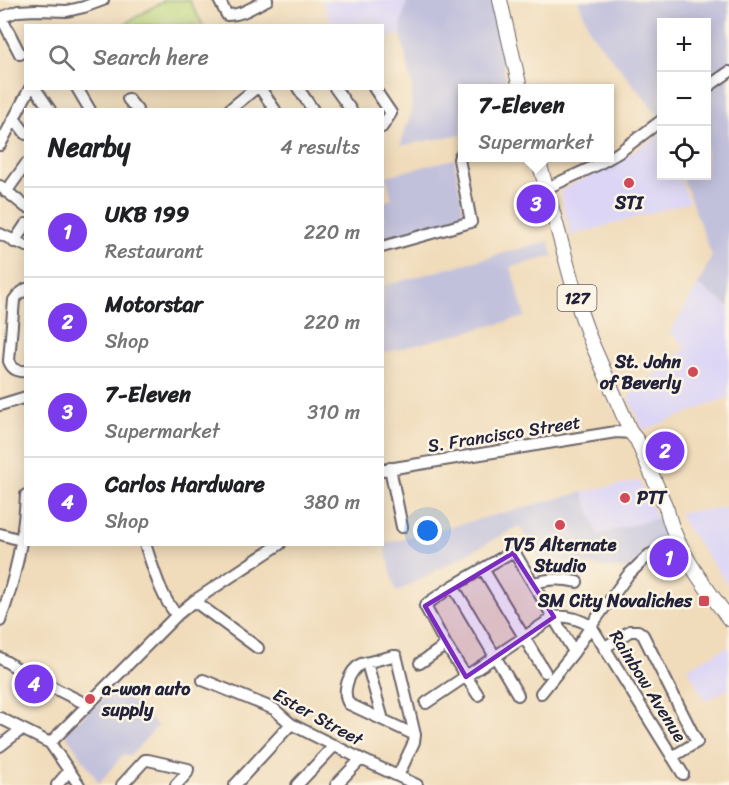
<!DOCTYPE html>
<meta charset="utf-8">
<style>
:root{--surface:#fff;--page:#f2f2f2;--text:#202124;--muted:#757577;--line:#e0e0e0;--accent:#7c3aed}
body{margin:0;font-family:Sriracha,sans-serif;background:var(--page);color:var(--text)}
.controls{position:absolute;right:18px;top:18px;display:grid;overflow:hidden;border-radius:0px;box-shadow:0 3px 15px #0003}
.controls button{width:54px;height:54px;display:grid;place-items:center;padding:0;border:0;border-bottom:2px solid var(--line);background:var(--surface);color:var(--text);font:30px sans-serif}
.you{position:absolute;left:428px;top:531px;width:21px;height:21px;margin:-15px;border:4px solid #fff;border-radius:50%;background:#1a73e8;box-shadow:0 0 0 9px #1a73e833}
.badge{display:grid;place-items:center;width:39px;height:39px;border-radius:50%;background:var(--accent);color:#fff;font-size:20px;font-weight:700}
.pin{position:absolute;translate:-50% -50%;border:3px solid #fff;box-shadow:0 2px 6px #0006}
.popup{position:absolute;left:458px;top:84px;width:156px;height:78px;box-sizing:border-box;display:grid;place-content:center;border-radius:0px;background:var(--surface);filter:drop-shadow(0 2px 4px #0005);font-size:20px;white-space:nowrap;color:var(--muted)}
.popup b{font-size:22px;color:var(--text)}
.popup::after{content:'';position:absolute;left:50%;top:100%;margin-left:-12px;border:12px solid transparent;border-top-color:var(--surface)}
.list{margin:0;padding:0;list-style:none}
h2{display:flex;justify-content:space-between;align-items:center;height:78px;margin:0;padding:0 24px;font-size:26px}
h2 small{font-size:20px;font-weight:400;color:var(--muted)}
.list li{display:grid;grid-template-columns:39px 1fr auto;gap:18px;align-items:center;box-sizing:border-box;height:90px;padding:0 24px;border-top:2px solid var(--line)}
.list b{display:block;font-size:22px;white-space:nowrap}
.list p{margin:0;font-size:20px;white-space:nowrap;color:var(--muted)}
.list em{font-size:20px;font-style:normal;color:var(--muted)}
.icon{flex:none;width:33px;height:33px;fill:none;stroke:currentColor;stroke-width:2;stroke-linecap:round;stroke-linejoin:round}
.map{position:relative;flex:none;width:729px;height:785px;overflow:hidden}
.search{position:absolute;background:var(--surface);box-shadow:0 3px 15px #0003;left:24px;top:24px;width:360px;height:66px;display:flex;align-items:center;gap:15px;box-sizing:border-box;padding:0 21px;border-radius:0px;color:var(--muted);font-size:22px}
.panel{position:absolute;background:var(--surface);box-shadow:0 3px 15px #0003;left:24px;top:108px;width:360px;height:438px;border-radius:0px}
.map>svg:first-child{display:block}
</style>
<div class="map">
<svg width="729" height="785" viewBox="0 0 729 785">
<rect width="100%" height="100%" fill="#fcf5e5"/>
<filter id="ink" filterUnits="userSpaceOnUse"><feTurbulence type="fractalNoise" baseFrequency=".0167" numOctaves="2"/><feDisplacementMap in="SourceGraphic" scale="12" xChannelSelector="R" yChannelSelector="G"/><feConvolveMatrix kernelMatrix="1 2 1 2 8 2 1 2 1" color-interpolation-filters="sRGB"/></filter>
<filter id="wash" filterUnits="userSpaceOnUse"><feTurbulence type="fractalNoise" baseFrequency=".008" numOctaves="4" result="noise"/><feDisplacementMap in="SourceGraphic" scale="24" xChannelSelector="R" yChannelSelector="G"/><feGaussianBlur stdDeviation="1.35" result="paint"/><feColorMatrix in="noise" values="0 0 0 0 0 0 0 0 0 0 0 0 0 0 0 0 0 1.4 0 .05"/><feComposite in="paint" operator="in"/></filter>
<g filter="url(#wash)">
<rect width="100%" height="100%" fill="#f0dbba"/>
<!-- built -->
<path fill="#dcd5f6" d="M321,0H407L401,25V35L383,38L382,26L332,25Z
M661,135L662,176H679L689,202L571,236L560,191L614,163Z
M698,285L729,307V397L644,430L628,397L686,348L670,332Z
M639,481L657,518L598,536L583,492Z
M729,507V586L686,527L679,513Z
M729,646V689L705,701L688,668Z"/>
<!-- industrial -->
<path fill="#c2c1dc" d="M407,0H491L507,88H462V134L400,146L411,113L412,85L401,35V25Z
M578,0H729V66L707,82L706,22H662V115L659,116L591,33Z
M729,75V306L698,285L712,256L682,176H706L707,92Z
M454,159L465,220L383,243V202L392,199L386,176Z
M549,241L553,256L511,267L525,317L383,353V286Z
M583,492L598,535L657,518L669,544L629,569L611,568L539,557L519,526L396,592L384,544Z
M116,686L158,726L130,756L123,755L99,783L65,733Z"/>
<!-- grass -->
<path fill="#bcd77d" stroke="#6f7c5c" stroke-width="1.5" d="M165,0H189L203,25H123Z"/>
</g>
<g filter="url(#ink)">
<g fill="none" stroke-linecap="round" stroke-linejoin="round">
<!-- minor casing -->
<g stroke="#6a6367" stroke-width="14">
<path id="minor" d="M219,0L227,15C241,16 254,6 267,0
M1,17L20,54
M0,18L18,11L36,10L67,11L84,7L103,0
M35,88L50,110
M77,88L90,110
M260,88L275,110
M298,88L313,110
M335,88L351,110
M374,88L391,113L382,127
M706,88L729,72
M128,99L137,110
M229,110L256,88
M14,118L26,134
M0,145L30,88
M0,186L26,207
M547,188L597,165L618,153L662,120
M6,192L26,164
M0,234L26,246
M14,242L26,224
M382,247L471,222L459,159L460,156L462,155
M26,289L18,295L14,300L9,361C12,369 17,372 26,371
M0,405L26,397
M390,468L402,527
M382,470L616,432L631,433
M0,534L21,540
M145,544C153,567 161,598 177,615
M483,569L545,672
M533,583C550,579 560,578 577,582
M453,586L518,695
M194,601L258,648
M0,621C15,580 24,539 26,495
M604,648L630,631H638L643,635L697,742L672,757
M0,658L30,676L88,705
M367,663L383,720
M420,663L446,645
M203,680L274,709L291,724L361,759L417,785
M541,693L574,652L591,626L628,575L649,555L680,543
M478,695L446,645L425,606L428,603L453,586L510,553L516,555L574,652
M426,703L554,617C567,615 579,619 591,626L683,774
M0,718L50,743L79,785
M50,743L177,615L194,601L280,544
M0,746L22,729
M398,776L414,742L415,735L397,659L396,656H393L361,664C349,671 341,692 349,704L415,735
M57,785L69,771
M122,785L145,760H148L188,769L187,773L176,785
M235,785L291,724
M297,785L334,746
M336,785L361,759"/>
</g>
<!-- major casing -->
<g stroke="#6a6367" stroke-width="16">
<path id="major" d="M500,0L520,88
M538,158L580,311L590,339L631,433L637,440L667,510C675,548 706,588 729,619"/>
</g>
<!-- minor -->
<use href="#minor" stroke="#fff" stroke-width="10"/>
<!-- major -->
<use href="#major" stroke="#fff" stroke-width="14"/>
</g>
</g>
<!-- marked area -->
<path fill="#7b2cbf" fill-opacity="0.2" stroke="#7b2cbf" stroke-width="4.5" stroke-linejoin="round" d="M513,553L554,617L466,677L425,606Z"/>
<!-- markers -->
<g fill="#d1495b" stroke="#fcf5e5" stroke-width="2">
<circle cx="629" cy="183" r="6"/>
<circle cx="693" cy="372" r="6"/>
<circle cx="625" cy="498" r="6"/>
<circle cx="560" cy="525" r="6"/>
<rect x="698" y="595" width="12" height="12" rx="3"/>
<circle cx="90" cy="699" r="6"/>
</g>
<g text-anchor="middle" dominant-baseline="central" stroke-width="5" stroke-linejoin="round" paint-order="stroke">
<!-- shield labels -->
<rect fill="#fcf5e5" stroke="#63616e" stroke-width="1.5" x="557.5" y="285" width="39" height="26" rx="4.5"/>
<g font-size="16" font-weight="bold" fill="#22223b">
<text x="577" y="298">127</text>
</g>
<!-- poi labels -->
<g font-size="18" font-weight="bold" fill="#22223b" stroke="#fcf5e5">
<text x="629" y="203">STI</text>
<text x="681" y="362" text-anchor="end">St. John<tspan x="681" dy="21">of Beverly</tspan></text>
<text x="637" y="498" text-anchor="start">PTT</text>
<text x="560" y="545">TV5 Alternate<tspan x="560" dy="21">Studio</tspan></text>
<text x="692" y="601" text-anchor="end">SM City Novaliches</text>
<text x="102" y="689" text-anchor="start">a-won auto<tspan x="102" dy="21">supply</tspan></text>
</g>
<!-- street labels -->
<g font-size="18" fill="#22223b" stroke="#fcf5e5">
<text transform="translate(504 434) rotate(-9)">S. Francisco Street</text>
<text transform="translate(648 686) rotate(58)">Rainbow Avenue</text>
<text transform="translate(318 717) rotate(29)">Ester Street</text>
</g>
</g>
</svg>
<div class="controls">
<button>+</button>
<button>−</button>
<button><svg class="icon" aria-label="locate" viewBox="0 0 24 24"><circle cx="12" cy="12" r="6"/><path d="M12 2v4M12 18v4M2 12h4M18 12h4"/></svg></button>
</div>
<div class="you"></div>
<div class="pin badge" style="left:669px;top:558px">1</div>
<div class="pin badge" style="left:665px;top:451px">2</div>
<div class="pin badge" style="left:536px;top:204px">3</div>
<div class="popup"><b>7-Eleven</b>Supermarket</div>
<div class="pin badge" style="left:34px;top:684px">4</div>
<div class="search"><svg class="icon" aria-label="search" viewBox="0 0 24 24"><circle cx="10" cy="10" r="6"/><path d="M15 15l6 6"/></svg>Search here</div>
<section class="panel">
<h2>Nearby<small>4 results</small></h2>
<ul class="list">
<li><span class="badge">1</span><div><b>UKB 199</b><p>Restaurant</p></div><em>220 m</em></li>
<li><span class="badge">2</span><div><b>Motorstar</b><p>Shop</p></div><em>220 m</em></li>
<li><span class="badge">3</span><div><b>7-Eleven</b><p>Supermarket</p></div><em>310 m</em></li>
<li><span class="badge">4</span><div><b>Carlos Hardware</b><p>Shop</p></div><em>380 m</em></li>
</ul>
</section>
</div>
